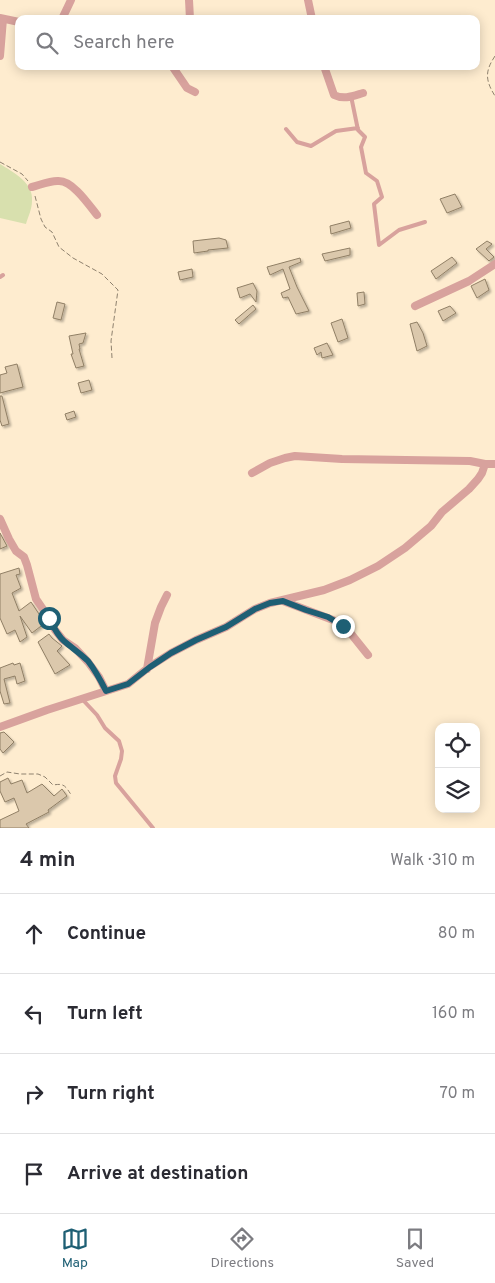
<!DOCTYPE html>
<meta charset="utf-8">
<style>
:root{--surface:#fff;--page:#f7f7f7;--text:#2b2b33;--muted:#7c7c81;--line:#e1e1e2;--accent:#1e5f74}
body{margin:0;font-family:Overpass,sans-serif;background:var(--page);color:var(--text)}
.controls{position:absolute;right:15px;bottom:15px;display:grid;overflow:hidden;border-radius:10px;box-shadow:0 2px 12px #0003}
.controls button{width:45px;height:45px;display:grid;place-items:center;padding:0;border:0;border-bottom:1px solid var(--line);background:var(--surface);color:var(--text);font:25px sans-serif}
.stop{position:absolute;width:15px;height:15px;margin:-11px;border:4px solid #1e5f74;border-radius:50%;background:#fff}
.stop.end{background:#1e5f74;border-color:#fff;box-shadow:0 1px 5px #0008}
.list{margin:0;padding:0;list-style:none}
h2{display:flex;justify-content:space-between;align-items:center;height:65px;margin:0;padding:0 20px;font-size:21px}
h2 small{font-size:16px;font-weight:400;color:var(--muted)}
.list li{display:grid;grid-template-columns:32px 1fr auto;gap:15px;align-items:center;box-sizing:border-box;height:80px;padding:0 20px;border-top:1px solid var(--line)}
.list b{display:block;font-size:19px;white-space:nowrap}
.list em{font-size:16px;font-style:normal;color:var(--muted)}
.icon{flex:none;width:28px;height:28px;fill:none;stroke:currentColor;stroke-width:2;stroke-linecap:round;stroke-linejoin:round}
.map{position:relative;flex:none;width:495px;height:828px;overflow:hidden}
.search{position:absolute;background:var(--surface);box-shadow:0 2px 12px #0003;left:15px;right:15px;top:15px;height:55px;display:flex;align-items:center;gap:12px;box-sizing:border-box;padding:0 18px;border-radius:10px;color:var(--muted);font-size:19px}
.sheet{height:385px;background:var(--surface)}
nav{display:flex;justify-content:space-around;align-items:center;box-sizing:border-box;height:70px;border-top:1px solid var(--line);background:var(--surface);font-size:14px;color:var(--muted)}
nav a{display:grid;justify-items:center;gap:2px}
nav .on{color:var(--accent)}
.map>svg:first-child{display:block}
</style>
<div class="map">
<svg width="495" height="828" viewBox="0 0 495 828">
<defs>
<filter id="shadow"><feDropShadow dx="2" dy="2" stdDeviation="1" flood-color="#0004"/></filter>
</defs>
<rect width="100%" height="100%" fill="#feeccf"/>
<!-- green -->
<path fill="#d8e0ae" d="M0,164C13,172 34,183 32,201C32,209 28,217 26,224L0,218Z"/>
<!-- building -->
<path fill="#dbc8ac" stroke="#907f65" filter="url(#shadow)" d="M455,194L462,207L447,213L440,199Z
M349,221L351,228L331,234L330,226Z
M219,238L226,240L228,248L208,250V251L194,253L193,241Z
M487,241L492,244L486,249L494,257L489,261L476,249Z
M350,248V255L325,261L322,254Z
M452,257L457,263L436,279L431,271Z
M300,258L301,262L289,267L297,287L309,311L296,314L288,297L283,298L281,293L290,289L283,269L270,275L267,267Z
M192,269L193,277L180,280L178,272Z
M485,279L489,290L477,298L471,286Z
M253,283L257,291L256,302L250,294L240,298L237,288Z
M364,292L365,304L358,306L357,293Z
M57,302L65,304L61,320L53,318Z
M253,305L256,309L239,324L235,320Z
M450,306L456,313L443,321L438,311Z
M342,319L348,338L338,342L331,323Z
M417,322L423,333L427,346L417,351L410,324Z
M86,333L83,343L79,344L80,349H79L84,366L76,368L71,354H73L69,336Z
M327,343L333,355L322,358L321,352L317,355L314,348Z
M17,364L23,387L0,393V375L7,373L5,367Z
M89,380L92,390L81,393L78,383Z
M0,396H2L9,424L2,426L0,420Z
M74,411L76,417L67,420L65,414Z
M0,533L7,546L0,549Z
M19,568L20,574L16,575L21,588L12,593L19,611L31,602L45,623L32,633L20,616L27,637L20,642L15,630L7,634L0,618V574Z
M49,634L52,638L62,646L57,651L70,665L55,674L38,642Z
M13,663L14,665L20,663L25,681L17,684L15,676L4,679L10,703L4,704L0,691V668Z
M4,732L14,742L3,753L0,749V733Z
M8,778L11,784L22,780L27,793L42,784L54,796L62,789L67,796L48,810L49,812L26,824L29,828H0V820L19,811L14,798L5,802L0,791V782Z"/>
<g fill="none" stroke-linecap="round" stroke-linejoin="round">
<!-- path -->
<path stroke="#8e816e" stroke-width="1" stroke-dasharray="5 2.5" stroke-linecap="butt" d="M495,56C485,71 485,80 495,96
M0,162L22,174L28,181
M35,196L41,219L45,227L52,232L59,247L73,258L102,274L118,290L111,341L112,358
M0,776L7,772L20,774H38L45,777L53,785C65,783 65,786 72,796"/>
<!-- lane -->
<path stroke="#d8a29d" stroke-width="4" d="M351,96L358,130L365,137L361,147L366,173L377,181L382,197L374,204L379,245L399,230L425,222
M286,129L297,142L311,146L336,131L358,128
M0,277L3,275
M82,699L97,715L105,728L119,741L122,751L121,759L115,776L116,783L153,828"/>
<!-- street -->
<path stroke="#d8a29d" stroke-width="8" d="M189,0L190,19
M308,0L312,19
M0,18L19,22
M62,19L71,0
M0,56L3,19
M172,66L187,88L195,92
M324,66L334,95C344,100 353,96 363,93
M32,187C40,185 51,180 59,181C73,181 89,205 97,215
M415,306L469,281L495,264
M252,473L270,463L285,458L295,456L342,459L470,461L485,464H495
M0,519L9,539L16,551L24,557L27,565L36,599L49,618L55,630L63,640L75,648L88,662L99,677L106,691
M283,601L333,620L348,630L368,655
M147,669L155,623L161,607L167,595
M0,727L47,710L128,684L149,667L171,653L196,640L226,627L255,609L270,603L324,590L350,580L378,566L405,548L431,526L442,512L469,489L478,479L482,473L485,464"/>
</g>
<g fill="none" stroke-linecap="round" stroke-linejoin="round">
<!-- route -->
<path stroke="#1e5f74" stroke-width="6" d="M49,618C53,626 57,635 64,641C72,648 80,653 88,661C95,670 101,681 106,691L128,684L150,667L171,653L196,640L226,627L255,609L270,603L283,601L306,610L328,617L343,626"/>
</g>
</svg>
<div class="controls">
<button><svg class="icon" aria-label="locate" viewBox="0 0 24 24"><circle cx="12" cy="12" r="6"/><path d="M12 2v4M12 18v4M2 12h4M18 12h4"/></svg></button>
<button><svg class="icon" aria-label="layers" viewBox="0 0 24 24"><path d="M12 4l9 5-9 5-9-5zM3 14l9 5 9-5"/></svg></button>
</div>
<div class="stop" style="left:49px;top:618px"></div>
<div class="stop end" style="left:343px;top:626px"></div>
<div class="search"><svg class="icon" aria-label="search" viewBox="0 0 24 24"><circle cx="10" cy="10" r="6"/><path d="M15 15l6 6"/></svg>Search here</div>
</div>
<section class="sheet">
<h2>4 min<small>Walk · 310 m</small></h2>
<ul class="list">
<li><svg class="icon" aria-label="ahead" viewBox="0 0 24 24"><path d="M12 20V5M6 11l6-6 6 6"/></svg><div><b>Continue</b></div><em>80 m</em></li>
<li><svg class="icon" aria-label="left" viewBox="0 0 24 24"><path d="M17 20v-9H6M10 6l-5 5 5 5"/></svg><div><b>Turn left</b></div><em>160 m</em></li>
<li><svg class="icon" aria-label="right" viewBox="0 0 24 24"><path d="M7 20v-9h11M14 6l5 5-5 5"/></svg><div><b>Turn right</b></div><em>70 m</em></li>
<li><svg class="icon" aria-label="arrive" viewBox="0 0 24 24"><path d="M6 21V4h12l-3 4 3 4H6"/></svg><div><b>Arrive at destination</b></div></li>
</ul>
</section>
<nav>
<a class="on"><svg class="icon" aria-label="map" viewBox="0 0 24 24"><path d="M3 6l6-2 6 2 6-2v14l-6 2-6-2-6 2zM9 4v14M15 6v14"/></svg>Map</a>
<a><svg class="icon" aria-label="directions" viewBox="0 0 24 24"><path d="M12 3l9 9-9 9-9-9zM9 14v-3h6M13 9l2 2-2 2"/></svg>Directions</a>
<a><svg class="icon" aria-label="saved" viewBox="0 0 24 24"><path d="M7 4h10v16l-5-4-5 4z"/></svg>Saved</a>
</nav>
